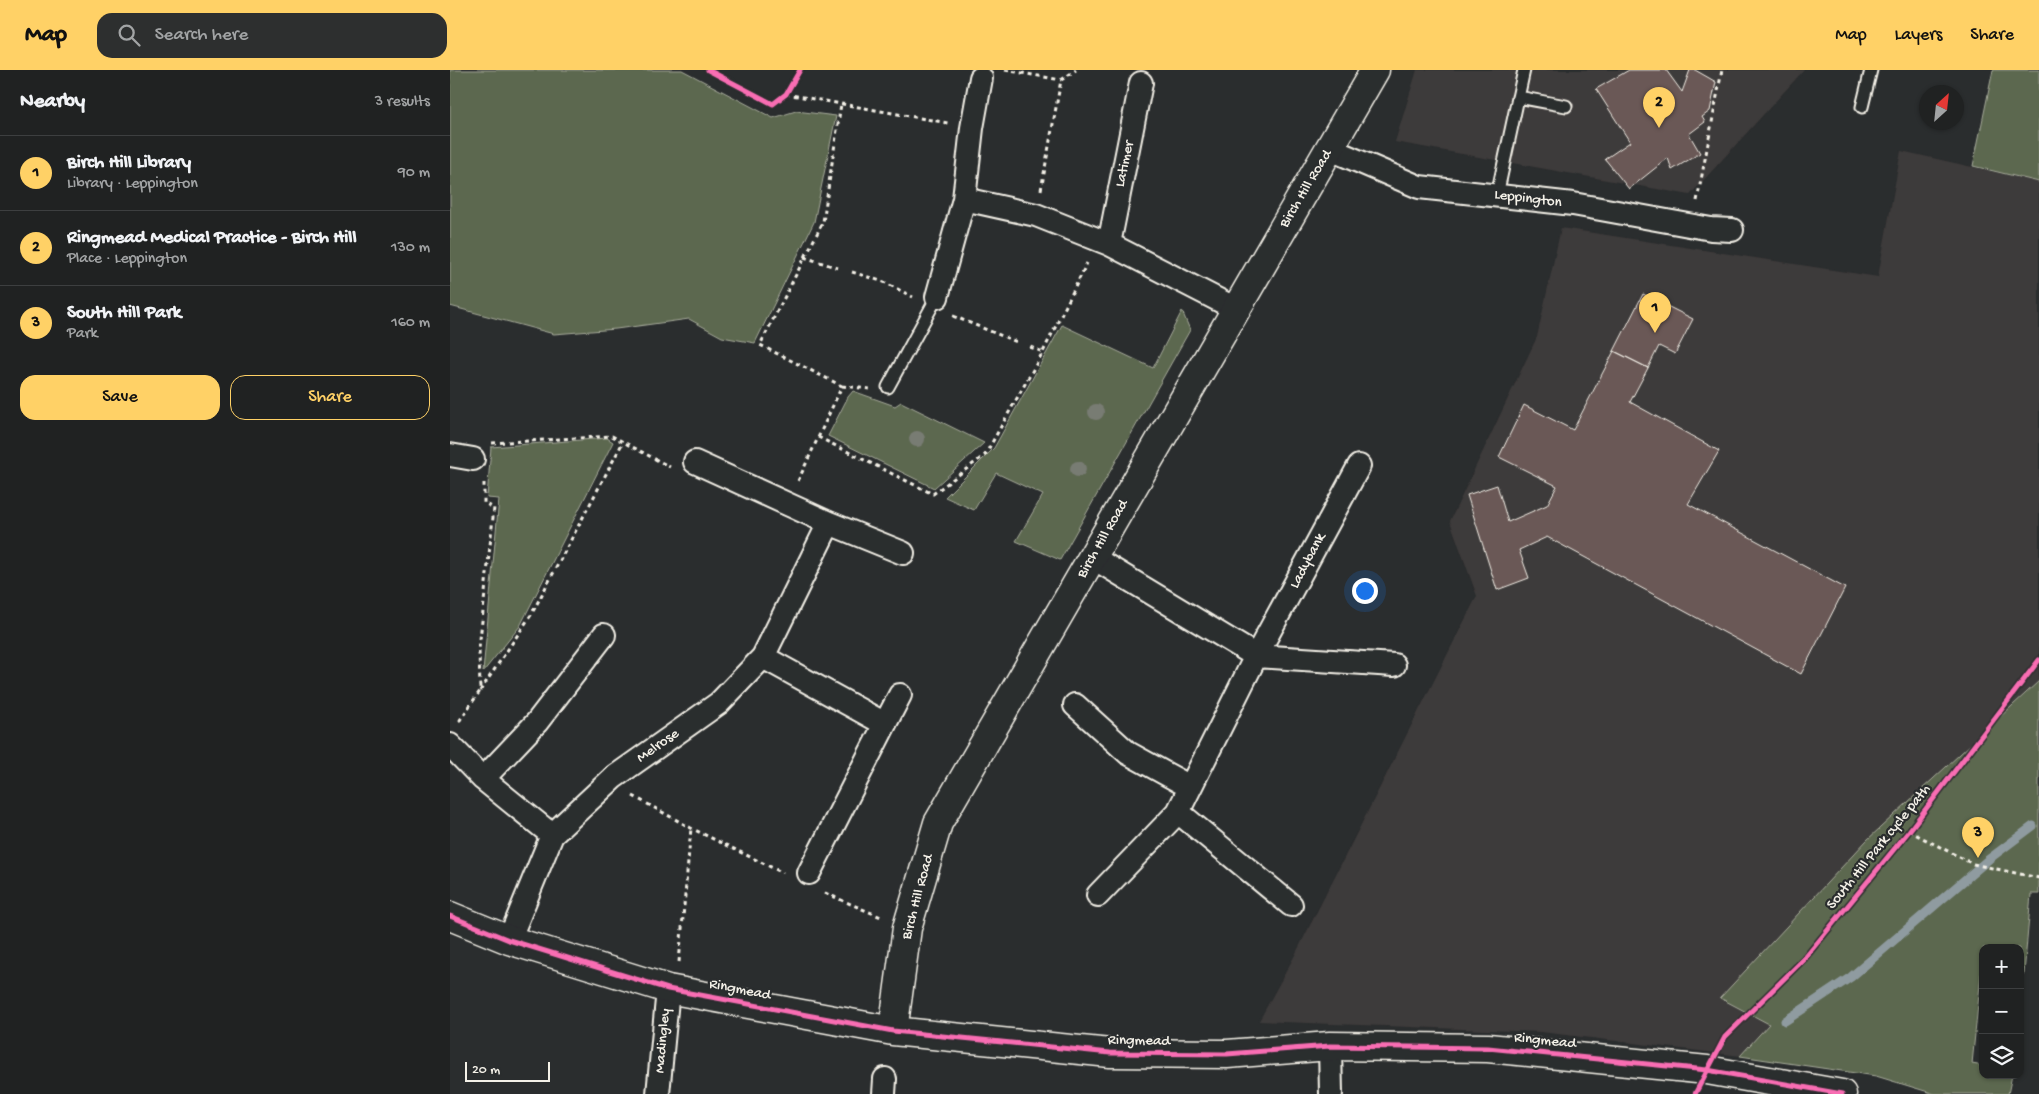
<!DOCTYPE html>
<meta charset="utf-8">
<style>
:root{--surface:#202222;--page:#2d2f2f;--text:#f1f3f6;--muted:#a2a4a5;--line:#3d3f40;--accent:#ffd166}
body{margin:0;font-family:"Gochi Hand",sans-serif;background:var(--page);color:var(--text)}
.controls{position:absolute;right:15px;bottom:15px;display:grid;overflow:hidden;border-radius:10px;box-shadow:0 1px 4px #0004}
.controls button{width:45px;height:45px;display:grid;place-items:center;padding:0;border:0;border-bottom:1px solid var(--line);background:var(--surface);color:var(--text);font:25px sans-serif}
.compass{position:absolute;left:1469px;top:15px;width:45px;height:45px;border-radius:50%;background:var(--surface);box-shadow:0 1px 4px #0004;rotate:27deg}
.scale{position:absolute;left:15px;bottom:12px;width:85px;box-sizing:border-box;padding-left:5px;border:2px solid #f4f1e8;border-top:0;font-size:14px;line-height:18px;white-space:nowrap;color:#f4f1e8;-webkit-text-stroke:4px #2a2d2e;paint-order:stroke}
.you{position:absolute;left:914px;top:520px;width:18px;height:18px;margin:-12px;border:4px solid #fff;border-radius:50%;background:#1a73e8;box-shadow:0 0 0 8px #1a73e833}
.badge{display:grid;place-items:center;width:32px;height:32px;border-radius:50%;background:var(--accent);color:#111;font-size:16px;font-weight:700}
.pin{position:absolute;translate:-50% -41px;filter:drop-shadow(0 1px 2px #0008)}
.pin::after{content:'';position:absolute;top:26px;width:18px;height:15px;background:inherit;clip-path:polygon(0 0,100% 0,50% 100%)}
.list{margin:0;padding:0;list-style:none}
h2{display:flex;justify-content:space-between;align-items:center;height:65px;margin:0;padding:0 20px;font-size:21px}
h2 small{font-size:16px;font-weight:400;color:var(--muted)}
.list li{display:grid;grid-template-columns:32px 1fr auto;gap:15px;align-items:center;box-sizing:border-box;height:75px;padding:0 20px;border-top:1px solid var(--line)}
.list b{display:block;font-size:19px;white-space:nowrap}
.list p{margin:0;font-size:16px;white-space:nowrap;color:var(--muted)}
.list em{font-size:16px;font-style:normal;color:var(--muted)}
.actions{display:flex;gap:10px;padding:15px 20px}
.actions a{flex:1;padding:11px 0;border:1px solid var(--accent);border-radius:15px;text-align:center;font-size:18px;color:var(--accent)}
.actions .main{background:var(--accent);color:#111}
.icon{flex:none;width:28px;height:28px;fill:none;stroke:currentColor;stroke-width:2;stroke-linecap:round;stroke-linejoin:round}
.map{position:relative;flex:none;width:1589px;height:1024px;overflow:hidden}
header{display:flex;align-items:center;gap:30px;box-sizing:border-box;height:70px;padding:0 25px;background:var(--accent);color:#111}
header strong{font-size:24px}
nav{display:flex;gap:28px;margin-inline-start:auto;font-size:18px}
.search{width:350px;height:45px;background:var(--page);display:flex;align-items:center;gap:12px;box-sizing:border-box;padding:0 18px;border-radius:15px;color:var(--muted);font-size:19px}
main{display:flex}
aside{flex:1;background:var(--surface)}
.map>svg:first-child{display:block}
</style>
<header>
<strong>Map</strong>
<div class="search"><svg class="icon" aria-label="search" viewBox="0 0 24 24"><circle cx="10" cy="10" r="6"/><path d="M15 15l6 6"/></svg>Search here</div>
<nav><a>Map</a><a>Layers</a><a>Share</a></nav>
</header>
<main>
<aside>
<h2>Nearby<small>3 results</small></h2>
<ul class="list">
<li><span class="badge">1</span><div><b>Birch Hill Library</b><p>Library · Leppington</p></div><em>90 m</em></li>
<li><span class="badge">2</span><div><b>Ringmead Medical Practice - Birch Hill</b><p>Place · Leppington</p></div><em>130 m</em></li>
<li><span class="badge">3</span><div><b>South Hill Park</b><p>Park</p></div><em>160 m</em></li>
</ul>
<div class="actions"><a class="main">Save</a><a>Share</a></div>
</aside>
<div class="map">
<svg width="1589" height="1024" viewBox="0 0 1589 1024">
<rect width="100%" height="100%" fill="#2a2d2e"/>
<filter id="ink" filterUnits="userSpaceOnUse"><feTurbulence type="fractalNoise" baseFrequency=".02" numOctaves="2"/><feDisplacementMap in="SourceGraphic" scale="10" xChannelSelector="R" yChannelSelector="G"/><feConvolveMatrix kernelMatrix="1 2 1 2 8 2 1 2 1" color-interpolation-filters="sRGB"/></filter>
<g filter="url(#ink)">
<!-- built -->
<path fill="#3e3a3a" d="M967,0H1354L1240,125L945,72Z
M1451,81L1589,112V613L1498,753L1291,986L1091,962L809,951L845,885L1027,526L1000,451L1087,267L1111,158L1428,207Z"/>
<!-- green -->
<path fill="#5c674f" stroke="#a8ac9c" d="M0,0H232L323,48L346,41L386,46L364,152L305,273L272,267L239,249L166,259L104,264L0,236Z
M1543,0H1589V112L1523,96Z
M732,241L740,260L610,490L566,471L593,425L546,403L524,440L495,427L544,378L612,255L703,298Z
M403,321L445,336L451,332L534,373L484,418L378,366L398,327Z
M157,368L163,372L70,556L33,602L49,429L37,428L41,377Z
M1589,611V824H1581L1574,904H1570V878H1533V904H1531L1522,994L1533,996V1005H1562L1558,1024H1485L1426,1006L1290,986L1319,954L1270,928L1417,770Z"/>
<g fill="none" stroke-linecap="round" stroke-linejoin="round">
<!-- stream -->
<path stroke="#8f9ba0" stroke-width="9" d="M1335,951L1401,907L1539,789L1583,756"/>
</g>
<!-- building -->
<path fill="#6b5857" stroke="#f4f1e8" d="M1179,0H1216L1232,22L1240,0H1245L1266,12L1260,41L1252,47L1255,52L1239,64L1250,83L1222,100L1218,88L1179,119L1155,89L1180,72L1146,19Z
M1193,224L1243,249L1225,284L1209,276L1198,298L1164,281Z
M1164,281L1198,298L1180,332L1269,381L1238,434L1395,518L1351,604L1097,467L1069,480L1079,508L1047,520L1017,425L1047,415L1058,452L1097,435L1107,416L1049,387L1074,335L1123,360Z"/>
<g fill="none" stroke-linecap="round" stroke-linejoin="round">
<!-- lane casing -->
<g stroke="#f4f1e8" stroke-width="15">
<path id="lane" d="M1068,27L1116,36
M1412,37L1421,0
M1047,125L1074,0
M438,317L487,227"/>
</g>
<!-- street casing -->
<g stroke="#f4f1e8" stroke-width="26">
<path id="street" d="M531,8L522,58L514,129L586,145L659,174L786,239
M880,79L969,117L1123,134L1261,159L1282,160
M659,174L691,13
M487,227L514,129
M0,385L23,389
M909,396L806,586L944,595
M379,453L453,483
M642,487L806,586L728,742L648,825
M313,587L435,654L359,803
M625,635L678,683L740,717
M435,654L450,625
M0,675L33,709L102,765
M33,709L87,652L154,565
M728,742L841,835
M59,870L102,765L163,708L269,633L313,587L379,453L245,392
M880,976L881,1024
M208,1024L218,919
M434,1024L435,1009"/>
</g>
<!-- secondary casing -->
<g stroke="#f4f1e8" stroke-width="31">
<path id="secondary" d="M0,846L59,870L218,919L443,961L660,983L777,984L880,976L1038,978L1257,1000L1392,1024
M443,961L457,858L488,753L925,0"/>
</g>
<!-- path -->
<path stroke="#f4f1e8" stroke-width="3" stroke-dasharray="4 4" stroke-linecap="butt" d="M555,0L611,10
M336,24L498,53
M591,120L611,10L626,0
M1247,131L1272,0
M354,187L388,198
M402,202L434,212L463,227
M503,246L567,272
M580,277L593,282
M392,316L420,319
M368,367L483,424L535,385L593,282L637,193
M42,373L162,366L220,397
M348,411L392,316L310,275L373,152L391,34
M30,621L81,545L173,372
M11,651L10,650L30,621L29,579L44,438L34,433V413
M183,726L241,758L333,803
M1459,761L1523,794L1589,808
M375,823L431,847
M229,892L241,758"/>
<!-- lane -->
<use href="#lane" stroke="#2a2d2e" stroke-width="11"/>
<!-- street -->
<use href="#street" stroke="#2a2d2e" stroke-width="22"/>
<!-- secondary -->
<use href="#secondary" stroke="#2a2d2e" stroke-width="28"/>
<!-- cycleway casing -->
<g stroke="#2a2d2e" stroke-width="8">
<path id="cycleway" d="M258,0L323,34L336,24L350,0
M0,846L59,870L218,919L443,961L660,983L777,984L880,976L1038,978L1257,1000L1392,1024
M1245,1024L1275,967L1354,889L1459,761L1589,590"/>
</g>
<!-- cycleway -->
<use href="#cycleway" stroke="#f96db3" stroke-width="5"/>
</g>
<!-- trees -->
<g fill="#787b73">
<circle cx="646" cy="342" r="8"/>
<circle cx="467" cy="369" r="8"/>
<circle cx="628" cy="399" r="8"/>
</g>
</g>
<g text-anchor="middle" dominant-baseline="central" stroke-width="4.5" stroke-linejoin="round" paint-order="stroke">
<!-- street labels -->
<g font-size="15" fill="#f4f1e8" stroke="#2a2d2e">
<text transform="translate(675 94) rotate(-78)">Latimer</text>
<text transform="translate(856 119) rotate(-59)">Birch Hill Road</text>
<text transform="translate(1078 129) rotate(7)">Leppington</text>
<text transform="translate(653 469) rotate(-60)">Birch Hill Road</text>
<text transform="translate(858 491) rotate(-62)">Ladybank</text>
<text transform="translate(208 676) rotate(-35)">Melrose</text>
<text transform="translate(1429 777) rotate(-51)">South Hill Park cycle path</text>
<text transform="translate(468 827) rotate(-75)">Birch Hill Road</text>
<text transform="translate(290 920) rotate(11)">Ringmead</text>
<text transform="translate(213 971) rotate(-85)">Madingley</text>
<text transform="translate(689 971) rotate(1)">Ringmead</text>
<text transform="translate(1095 971) rotate(6)">Ringmead</text>
</g>
</g>
</svg>
<div class="controls">
<button>+</button>
<button>−</button>
<button><svg class="icon" aria-label="layers" viewBox="0 0 24 24"><path d="M12 4l9 5-9 5-9-5zM3 14l9 5 9-5"/></svg></button>
</div>
<svg class="compass" viewBox="-18 -18 36 36"><path d="M0-13l5 13h-10z" fill="#e53935"/><path d="M0 13l5-13h-10z" fill="#a2a4a5"/></svg>
<div class="scale">20 m</div>
<div class="you"></div>
<div class="pin badge" style="left:1205px;top:263px">1</div>
<div class="pin badge" style="left:1209px;top:58px">2</div>
<div class="pin badge" style="left:1528px;top:788px">3</div>
</div>
</main>
